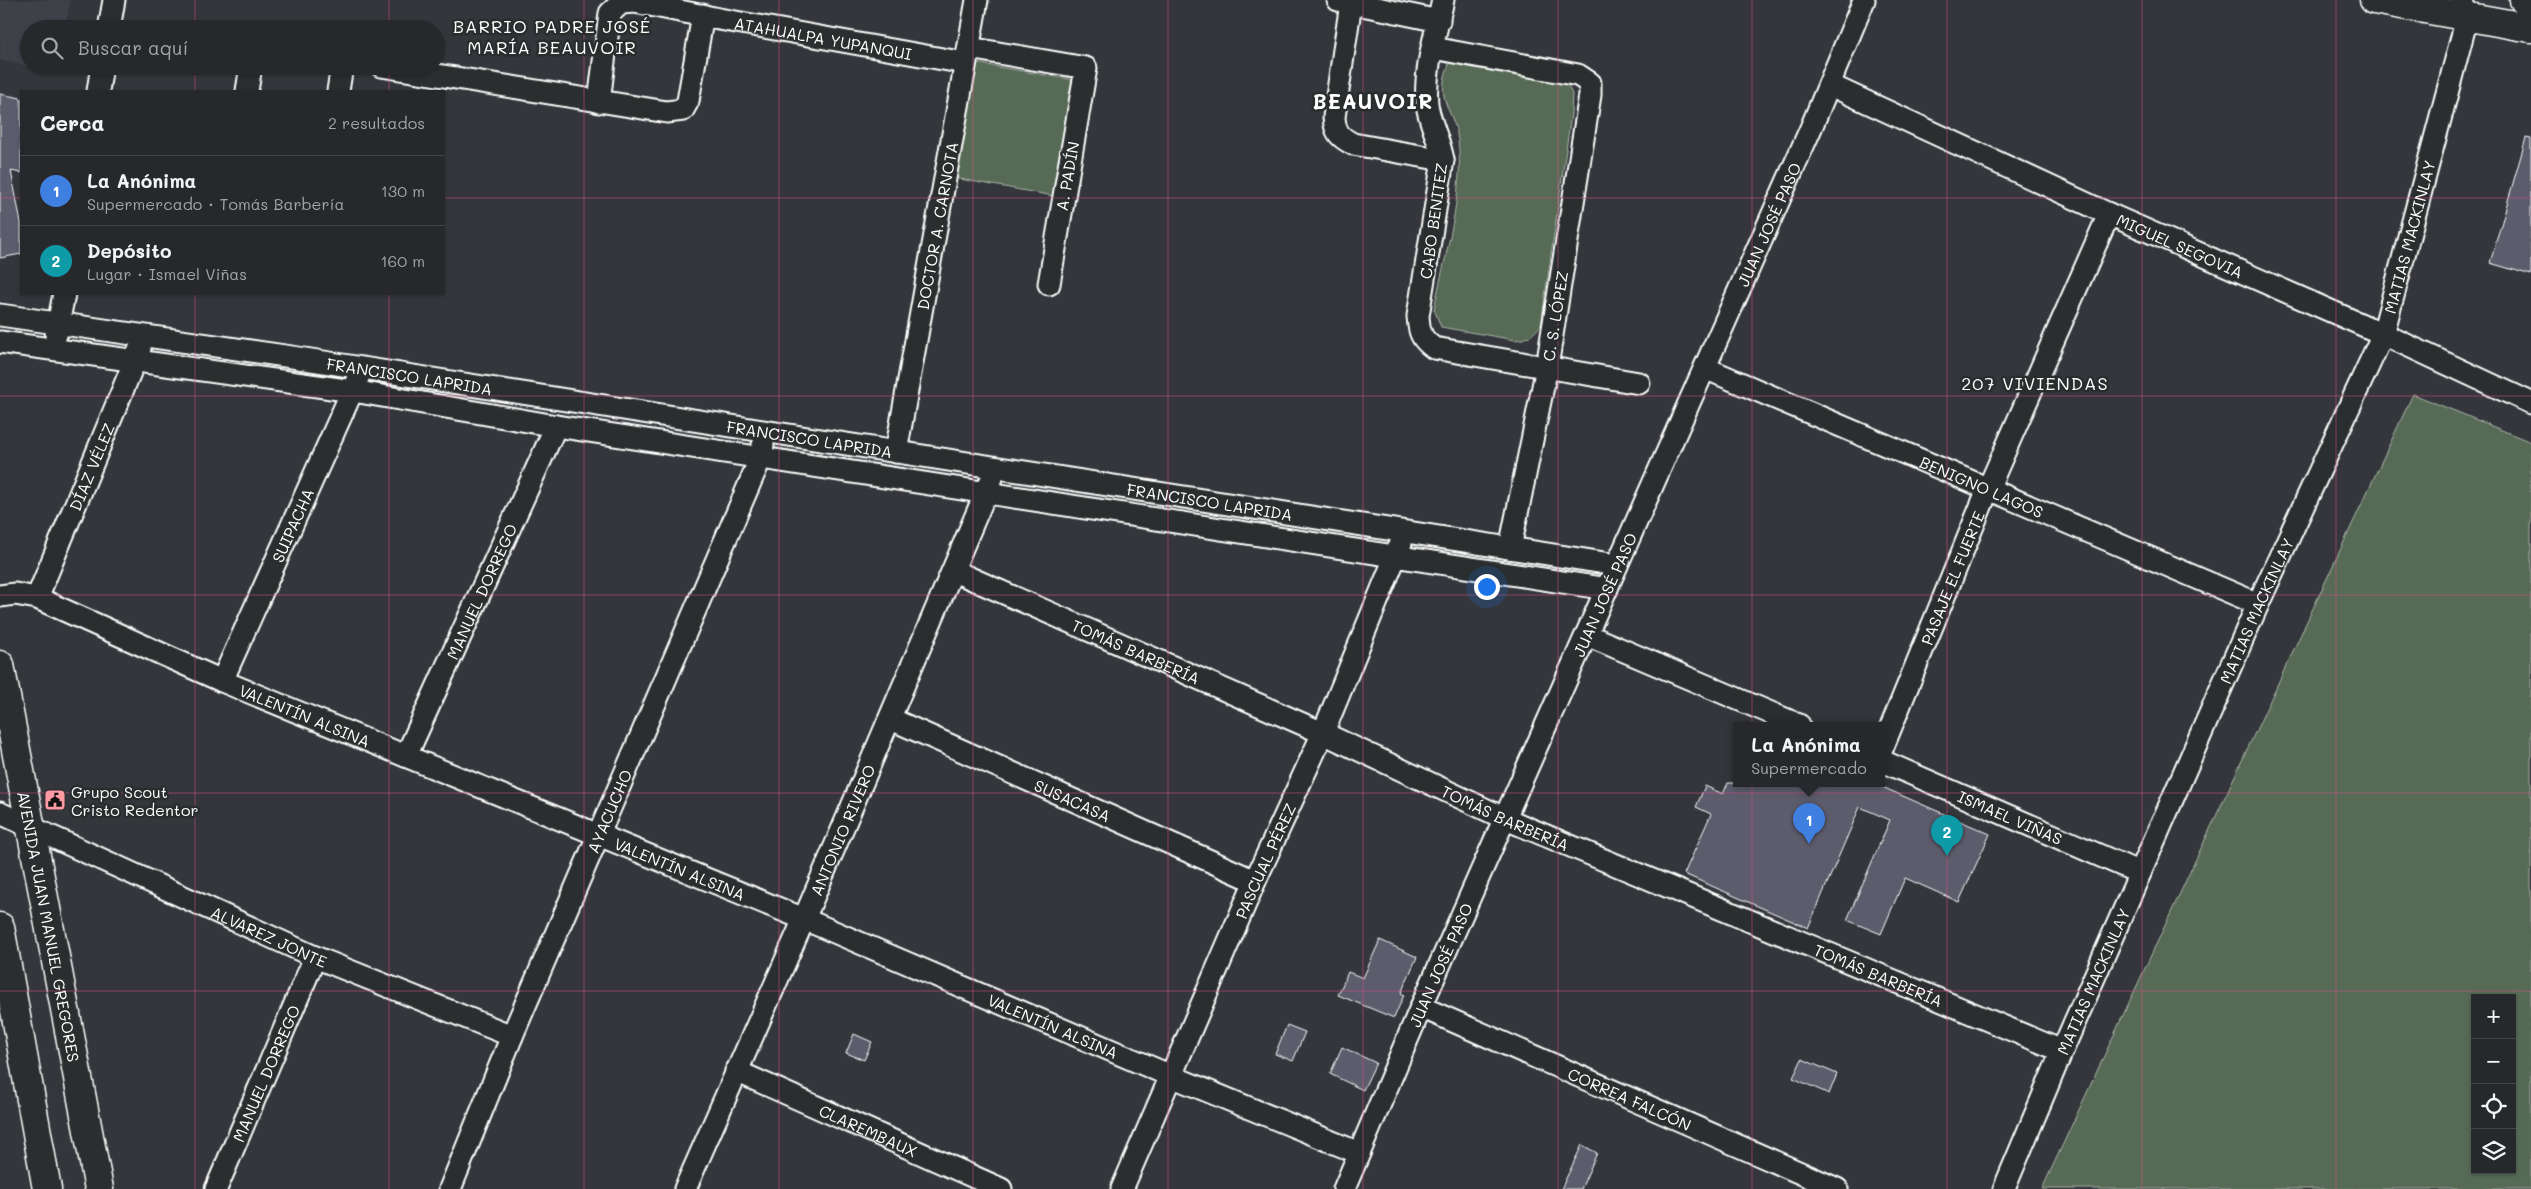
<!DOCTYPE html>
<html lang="es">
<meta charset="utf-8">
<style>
:root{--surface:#27282c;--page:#2f3034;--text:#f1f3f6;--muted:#a4a6a9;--line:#434448;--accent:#ff9aa2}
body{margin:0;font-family:Mali,sans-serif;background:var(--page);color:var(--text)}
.controls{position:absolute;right:15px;bottom:15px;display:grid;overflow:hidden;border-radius:0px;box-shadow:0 1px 4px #0004}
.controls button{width:45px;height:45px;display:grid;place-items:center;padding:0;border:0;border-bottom:1px solid var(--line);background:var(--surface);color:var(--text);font:25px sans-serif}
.you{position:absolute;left:1486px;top:586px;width:18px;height:18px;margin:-12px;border:4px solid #fff;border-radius:50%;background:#1a73e8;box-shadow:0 0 0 8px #1a73e833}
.badge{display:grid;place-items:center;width:32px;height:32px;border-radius:50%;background:var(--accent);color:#fff;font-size:16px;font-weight:700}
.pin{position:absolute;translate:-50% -41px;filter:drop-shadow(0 1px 2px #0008)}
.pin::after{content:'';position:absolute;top:26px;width:18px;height:15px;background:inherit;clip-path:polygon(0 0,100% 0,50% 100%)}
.popup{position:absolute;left:1733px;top:722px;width:152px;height:65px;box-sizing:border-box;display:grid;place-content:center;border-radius:0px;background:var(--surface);filter:drop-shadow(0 1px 4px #0005);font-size:16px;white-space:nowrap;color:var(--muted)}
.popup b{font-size:19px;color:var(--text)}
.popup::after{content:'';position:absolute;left:50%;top:100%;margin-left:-10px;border:10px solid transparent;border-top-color:var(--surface)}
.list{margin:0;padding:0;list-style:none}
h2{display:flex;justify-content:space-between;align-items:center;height:65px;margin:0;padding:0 20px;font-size:21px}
h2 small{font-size:16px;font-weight:400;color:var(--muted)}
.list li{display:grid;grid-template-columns:32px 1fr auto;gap:15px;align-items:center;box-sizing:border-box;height:70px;padding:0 20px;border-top:1px solid var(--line)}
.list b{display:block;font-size:19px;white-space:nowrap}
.list p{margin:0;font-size:16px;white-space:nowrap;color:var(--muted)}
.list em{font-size:16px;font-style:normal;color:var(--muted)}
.icon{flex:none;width:28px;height:28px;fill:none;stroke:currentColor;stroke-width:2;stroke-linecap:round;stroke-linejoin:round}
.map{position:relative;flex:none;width:2531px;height:1189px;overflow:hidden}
.search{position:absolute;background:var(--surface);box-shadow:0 1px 4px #0004;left:20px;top:20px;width:425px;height:55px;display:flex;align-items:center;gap:12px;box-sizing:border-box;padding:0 18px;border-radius:28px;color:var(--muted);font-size:19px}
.panel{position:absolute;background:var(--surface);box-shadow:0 1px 4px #0004;left:20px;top:90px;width:425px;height:205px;border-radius:0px}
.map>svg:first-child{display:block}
</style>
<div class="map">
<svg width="2531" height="1189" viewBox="0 0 2531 1189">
<rect width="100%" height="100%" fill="#34363b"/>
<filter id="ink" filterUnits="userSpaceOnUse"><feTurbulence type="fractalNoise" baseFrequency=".02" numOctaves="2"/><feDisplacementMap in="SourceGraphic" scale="10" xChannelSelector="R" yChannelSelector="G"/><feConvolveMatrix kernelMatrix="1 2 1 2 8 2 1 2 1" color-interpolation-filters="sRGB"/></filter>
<g filter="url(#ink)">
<!-- built -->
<path fill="#40414a" d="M0,0H70L65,29H29V66H57L56,73L0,60Z"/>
<!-- green -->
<path fill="#576b56" stroke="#abb5aa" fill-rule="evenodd" d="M1458,61L1566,82L1572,94L1571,115L1541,325C1533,335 1528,339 1515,340L1441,327L1434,309C1444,259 1465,190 1458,140C1453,106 1434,102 1449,64Z
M975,63L1075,80L1054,196L954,178Z
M2413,394L2531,442V1189H2042ZM2475,998H2512V1170H2475Z"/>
<!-- building -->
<path fill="#5b5b6d" stroke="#fff" d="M0,94L21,98V173L11,171L21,223V254L0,258Z
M2526,138L2531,139V275L2490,263Z
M1728,783H1873L1990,834L1959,902L1905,878L1881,934L1847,920L1890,820L1860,807L1808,928L1684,874L1711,814L1696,807L1705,786L1723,794Z
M1380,940L1417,957L1401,993L1404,995L1394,1018L1338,995L1348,972L1363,978Z
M1287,1025L1305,1032L1293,1061L1275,1054Z
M854,1034L872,1042L864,1060L846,1053Z
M1342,1047L1376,1063L1363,1090L1330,1074Z
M1802,1059L1837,1074L1829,1094L1793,1078Z
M1582,1145L1597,1153L1581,1189H1561Z"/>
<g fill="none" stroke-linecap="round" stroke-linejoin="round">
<!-- minor casing -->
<g stroke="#fff" stroke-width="25">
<g id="minor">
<path d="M1338,0L1439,21"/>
<path d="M1443,0C1436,33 1424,69 1427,104C1429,122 1440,141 1443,160L1418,316C1419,332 1421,339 1434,348L1639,383"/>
<path d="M1351,3L1334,117C1335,132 1339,137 1353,144L1443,160"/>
<path d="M109,29L114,0"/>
<path d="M969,48L1086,68L1049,284"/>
<path d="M1433,48L1578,75L1590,83V95L1547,367L1510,548"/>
<path d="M381,66L667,112L683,110L688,101L703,15"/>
<path id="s1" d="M1830,85L2109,214L2383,334L2531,403"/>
<path d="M98,91L102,66"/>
<path d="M247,91L251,66"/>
<path d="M338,91L342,66"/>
<path id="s2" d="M599,102L610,13L621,3L635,2L719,19L965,63"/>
<path id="s3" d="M0,315L292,357L1617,565"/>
<path d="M56,335L64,294"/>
<path d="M0,342L353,391L556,426L1607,589"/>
<path id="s4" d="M1705,368L2258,604"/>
<path id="s5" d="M896,452L977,0"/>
<path id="s6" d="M954,571L1323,733L1506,819L2062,1051"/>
<path id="s7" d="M0,596L15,594L37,598L222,681L804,919L1171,1076L1359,1153"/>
<path id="s8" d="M37,598L140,348"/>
<path d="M1587,635L1799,725"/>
<path id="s9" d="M222,681L358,378"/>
<path id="s10" d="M891,719L1255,881"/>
<path id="s11" d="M1882,749L1988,489L2109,214"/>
<path id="s12" d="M406,756L556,426"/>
<path id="s13" d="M1882,761L2140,873"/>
<path id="s14" d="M0,813L315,957L512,1036"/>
<path id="s15" d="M1421,1007L1837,1189"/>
<path id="s16" d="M736,1071L1001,1189"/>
<path id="s17" d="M216,1189L315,957"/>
<path id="s18" d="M450,1189L512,1036L761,457L763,445"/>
<path id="s19" d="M685,1189L804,919L992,478"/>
<path id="s20" d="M1122,1189L1255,881L1323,733L1401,543"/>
<path id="s21" d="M1344,1189L1421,1007L1811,128L1864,0"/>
<path id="s22" d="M2004,1189L2062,1051L2258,604L2383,334L2467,18L2462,0"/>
</g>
</g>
<!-- secondary casing -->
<g stroke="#fff" stroke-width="31">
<g id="secondary">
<path d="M2374,0L2531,28"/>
<path d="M2524,0L2531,1"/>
<path id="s23" d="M0,665L99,1189"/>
<path d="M0,927L47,1189"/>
</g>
</g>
<!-- minor -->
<use href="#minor" stroke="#2a2d2e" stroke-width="21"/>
<!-- secondary -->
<use href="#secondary" stroke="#2a2d2e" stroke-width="28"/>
</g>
</g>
<!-- grid -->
<path fill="none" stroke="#d15284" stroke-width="1" stroke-opacity="0.55" d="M195,0V29M389,0V29M584,0V1189M779,0V1189M973,0V1189M1168,0V1189M1363,0V1189M1558,0V1189M1752,0V1189M1947,0V1189M2142,0V1189M2336,0V1189M195,66V91M389,66V91M0,198H21M444,198H2531M195,294V1189M389,294V1189M0,396H2531M0,595H2531M0,793H2531M0,991H2531"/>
<!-- icons -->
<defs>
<g id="civic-square" transform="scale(1.125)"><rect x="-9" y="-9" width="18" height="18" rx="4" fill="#ff9aa2" stroke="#2a2d2e"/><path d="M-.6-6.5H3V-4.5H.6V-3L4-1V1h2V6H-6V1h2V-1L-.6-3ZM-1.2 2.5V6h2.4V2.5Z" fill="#111"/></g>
</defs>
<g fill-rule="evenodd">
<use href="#civic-square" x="55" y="800"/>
</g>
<g text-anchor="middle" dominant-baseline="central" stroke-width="5" stroke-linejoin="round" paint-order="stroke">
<!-- street labels -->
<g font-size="16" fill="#fff" stroke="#2a2d2e">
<text stroke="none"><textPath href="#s2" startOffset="310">ATAHUALPA YUPANQUI</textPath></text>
<text transform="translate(1067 176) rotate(-80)">A. PADÍN</text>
<text transform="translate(1433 221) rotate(-82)">CABO BENITEZ</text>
<text stroke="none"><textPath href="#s21" startOffset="1054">JUAN JOSÉ PASO</textPath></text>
<text stroke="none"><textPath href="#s5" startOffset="230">DOCTOR A. CARNOTA</textPath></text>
<text stroke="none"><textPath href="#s22" startOffset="1036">MATIAS MACKINLAY</textPath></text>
<text stroke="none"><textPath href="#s1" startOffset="385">MIGUEL SEGOVIA</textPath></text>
<text transform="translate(1555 316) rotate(-81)">C. S. LÓPEZ</text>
<text stroke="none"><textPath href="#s3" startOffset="414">FRANCISCO LAPRIDA</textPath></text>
<text stroke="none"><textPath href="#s3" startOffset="819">FRANCISCO LAPRIDA</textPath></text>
<text stroke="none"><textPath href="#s8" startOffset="142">DÍAZ VÉLEZ</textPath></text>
<text stroke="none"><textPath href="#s4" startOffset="301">BENIGNO LAGOS</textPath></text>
<text stroke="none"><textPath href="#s3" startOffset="1224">FRANCISCO LAPRIDA</textPath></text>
<text stroke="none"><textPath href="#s9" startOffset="171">SUIPACHA</textPath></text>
<text stroke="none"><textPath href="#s11" startOffset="185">PASAJE EL FUERTE</textPath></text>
<text stroke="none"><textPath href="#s12" startOffset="181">MANUEL DORREGO</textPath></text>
<text stroke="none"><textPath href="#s21" startOffset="649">JUAN JOSÉ PASO</textPath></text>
<text stroke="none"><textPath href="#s22" startOffset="631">MATIAS MACKINLAY</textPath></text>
<text stroke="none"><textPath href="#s6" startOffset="199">TOMÁS BARBERÍA</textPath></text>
<text stroke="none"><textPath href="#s7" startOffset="330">VALENTÍN ALSINA</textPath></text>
<text stroke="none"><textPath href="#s10" startOffset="199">SUSACASA</textPath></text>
<text stroke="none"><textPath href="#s18" startOffset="410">AYACUCHO</textPath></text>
<text stroke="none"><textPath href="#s6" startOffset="604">TOMÁS BARBERÍA</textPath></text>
<text stroke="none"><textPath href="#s13" startOffset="140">ISMAEL VIÑAS</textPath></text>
<text stroke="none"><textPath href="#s19" startOffset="392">ANTONIO RIVERO</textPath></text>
<text stroke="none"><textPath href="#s20" startOffset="358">PASCUAL PÉREZ</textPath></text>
<text stroke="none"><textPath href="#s7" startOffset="735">VALENTÍN ALSINA</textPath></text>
<text stroke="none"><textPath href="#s23" startOffset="266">AVENIDA JUAN MANUEL GREGORES</textPath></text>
<text stroke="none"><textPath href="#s14" startOffset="296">ALVAREZ JONTE</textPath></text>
<text stroke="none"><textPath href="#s21" startOffset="244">JUAN JOSÉ PASO</textPath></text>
<text stroke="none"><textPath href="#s6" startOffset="1009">TOMÁS BARBERÍA</textPath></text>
<text stroke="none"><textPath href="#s22" startOffset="226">MATIAS MACKINLAY</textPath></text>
<text stroke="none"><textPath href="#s7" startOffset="1140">VALENTÍN ALSINA</textPath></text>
<text stroke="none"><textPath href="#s17" startOffset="126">MANUEL DORREGO</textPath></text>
<text stroke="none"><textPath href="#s15" startOffset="228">CORREA FALCÓN</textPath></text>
<text stroke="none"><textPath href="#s16" startOffset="145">CLAREMBAUX</textPath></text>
</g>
<!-- poi labels -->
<g font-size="16" fill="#fff" stroke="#2a2d2e" text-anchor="start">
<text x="71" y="791">Grupo Scout<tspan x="71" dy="18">Cristo Redentor</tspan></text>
</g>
<!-- neighbourhood labels -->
<g font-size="18" letter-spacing="1" fill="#fff" stroke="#2a2d2e">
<text x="552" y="26">BARRIO PADRE JOSÉ<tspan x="552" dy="21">MARÍA BEAUVOIR</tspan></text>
<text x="2035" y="383">207 VIVIENDAS</text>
</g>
<!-- district labels -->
<g font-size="21" font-weight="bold" letter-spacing="1" fill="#fff" stroke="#2a2d2e">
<text x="1373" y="100">BEAUVOIR</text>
</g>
</g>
</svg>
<div class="controls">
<button>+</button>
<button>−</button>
<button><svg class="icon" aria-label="locate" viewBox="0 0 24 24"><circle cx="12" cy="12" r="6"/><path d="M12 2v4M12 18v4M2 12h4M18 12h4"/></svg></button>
<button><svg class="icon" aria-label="layers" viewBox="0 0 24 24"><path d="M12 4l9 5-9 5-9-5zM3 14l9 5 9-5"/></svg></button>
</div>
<div class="you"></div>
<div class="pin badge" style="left:1809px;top:844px;background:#3f7fe0">1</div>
<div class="popup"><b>La Anónima</b>Supermercado</div>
<div class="pin badge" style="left:1947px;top:856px;background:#0f9aa8">2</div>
<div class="search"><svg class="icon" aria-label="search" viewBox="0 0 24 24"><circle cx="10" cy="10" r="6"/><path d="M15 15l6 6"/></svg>Buscar aquí</div>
<section class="panel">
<h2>Cerca<small>2 resultados</small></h2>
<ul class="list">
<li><span class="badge" style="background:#3f7fe0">1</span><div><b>La Anónima</b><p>Supermercado · Tomás Barbería</p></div><em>130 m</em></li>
<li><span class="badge" style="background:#0f9aa8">2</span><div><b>Depósito</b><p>Lugar · Ismael Viñas</p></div><em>160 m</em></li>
</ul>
</section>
</div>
